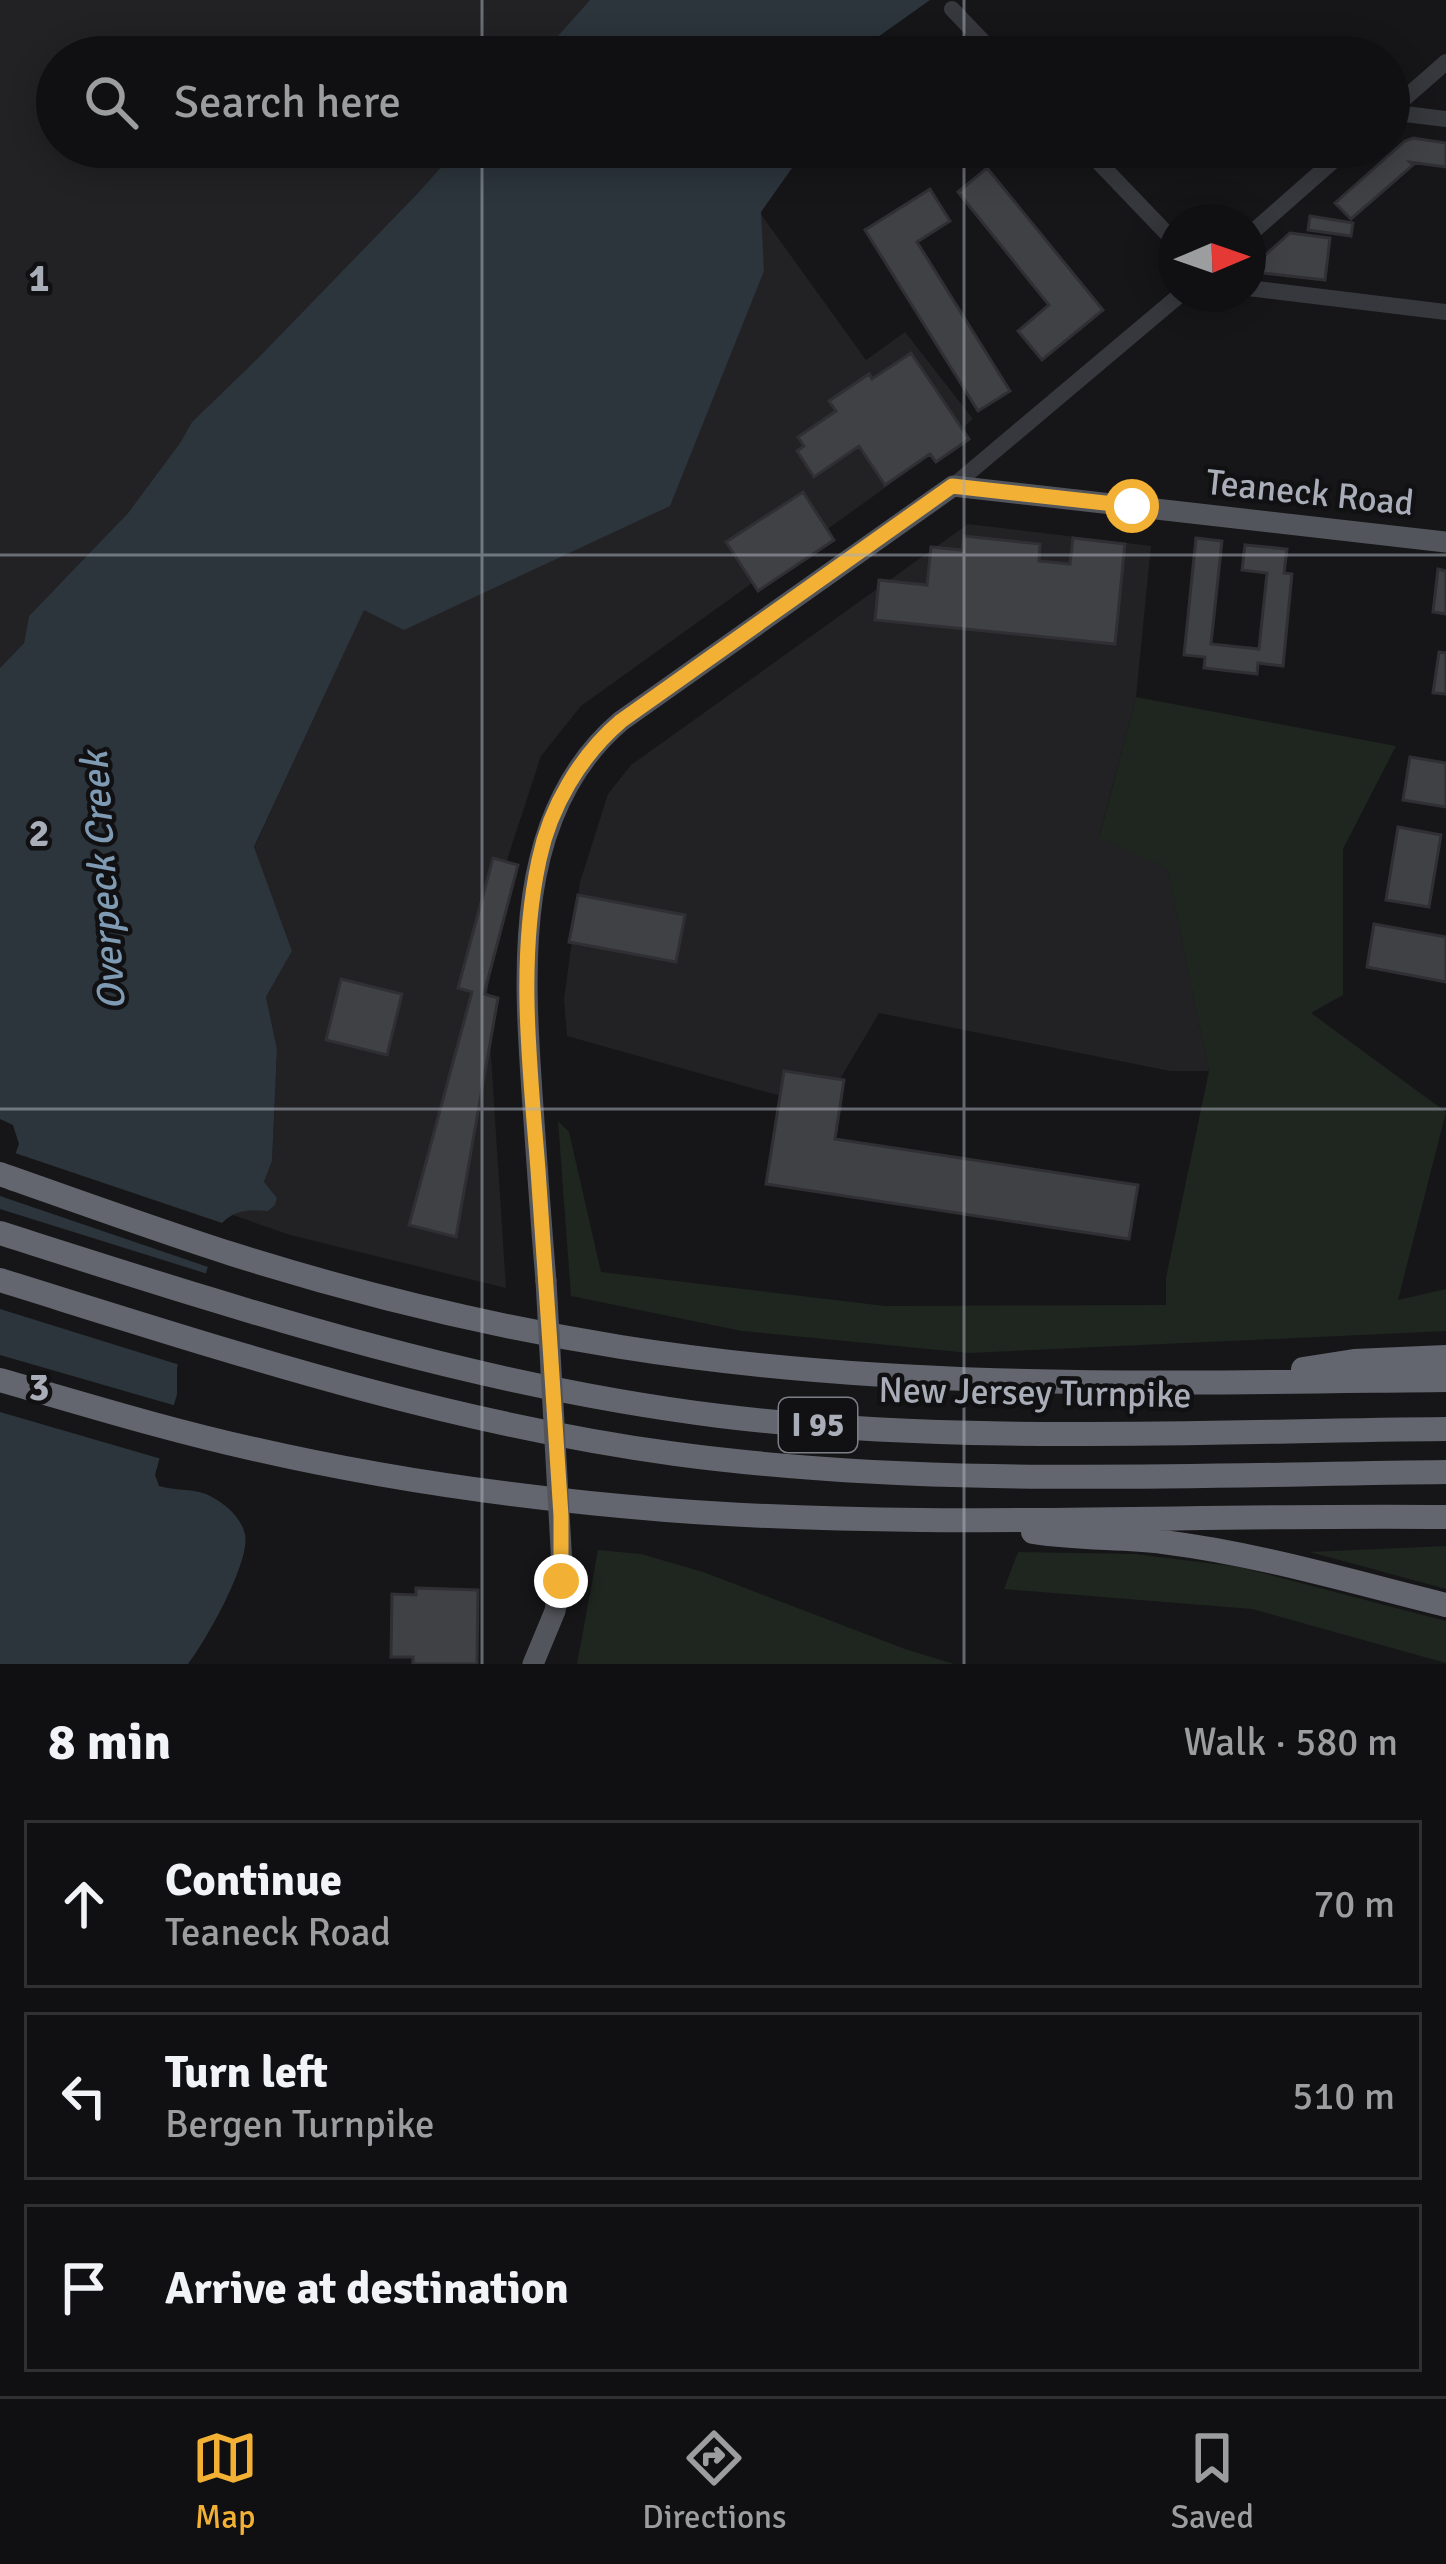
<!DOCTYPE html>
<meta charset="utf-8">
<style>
:root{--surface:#101012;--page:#1e1e20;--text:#f1f3f6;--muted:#9c9d9f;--line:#303032;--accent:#f2b134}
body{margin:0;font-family:Signika,sans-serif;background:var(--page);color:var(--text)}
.compass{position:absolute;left:1158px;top:204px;width:108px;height:108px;border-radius:50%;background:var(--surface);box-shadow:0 6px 30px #0003;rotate:88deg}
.stop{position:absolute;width:36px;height:36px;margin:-27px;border:9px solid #f2b134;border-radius:50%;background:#fff}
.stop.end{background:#f2b134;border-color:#fff;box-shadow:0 3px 12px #0008}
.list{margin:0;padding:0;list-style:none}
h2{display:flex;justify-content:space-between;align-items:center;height:156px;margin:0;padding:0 48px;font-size:51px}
h2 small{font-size:39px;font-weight:400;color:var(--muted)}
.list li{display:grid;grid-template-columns:78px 1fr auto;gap:36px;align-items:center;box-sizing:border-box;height:168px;margin:0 24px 24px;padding:0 24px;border:3px solid var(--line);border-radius:0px}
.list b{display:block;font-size:45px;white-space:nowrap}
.list p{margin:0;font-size:39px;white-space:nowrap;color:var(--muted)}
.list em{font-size:39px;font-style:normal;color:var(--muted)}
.icon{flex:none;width:66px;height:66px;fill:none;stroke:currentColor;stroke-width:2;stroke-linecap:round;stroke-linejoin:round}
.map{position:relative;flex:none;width:1446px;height:1664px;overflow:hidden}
.search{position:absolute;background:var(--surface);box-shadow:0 6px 30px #0003;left:36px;right:36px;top:36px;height:132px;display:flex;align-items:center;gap:30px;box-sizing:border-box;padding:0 42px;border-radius:66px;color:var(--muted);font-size:45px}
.sheet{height:732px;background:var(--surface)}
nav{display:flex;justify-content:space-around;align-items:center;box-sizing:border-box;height:168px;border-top:3px solid var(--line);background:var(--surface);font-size:33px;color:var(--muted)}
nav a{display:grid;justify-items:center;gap:6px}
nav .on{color:var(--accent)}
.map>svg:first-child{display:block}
</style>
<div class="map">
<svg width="1446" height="1664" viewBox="0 0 1446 1664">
<rect width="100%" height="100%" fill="#161618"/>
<!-- built -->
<path fill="#222225" d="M0,0H590L539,57H57V147H459L417,194L259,357L192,422L180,443L128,513L29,616L24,643L0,668Z
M760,213L866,360L905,332L973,419L932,454L581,706L541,756L505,866L487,995L506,1288L290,1235L230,1214L245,1210L268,1211L264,1182L272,1161L277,1049L266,997L292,951L254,848L364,609L764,271Z
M968,524L1151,546L1136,697L1099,837L1167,867L1209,1071H1170L879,1013L823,1108L567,1036L564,999L580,882L608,794L631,765Z"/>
<!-- green -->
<path fill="#1e261f" d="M1136,697L1396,746L1343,849V995L1311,1013L1446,1112L1398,1300L1446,1289V1331L970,1353L742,1331L571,1296L558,1121L569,1132L601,1272L885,1306L1166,1305V1278L1209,1071L1167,868L1099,838Z
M1446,1546V1589L1310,1552Z
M598,1550L641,1554L703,1572L905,1649L954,1664H577Z
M1018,1552L1136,1554L1239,1567L1446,1621V1663L1252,1609L1004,1589Z"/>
<!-- water -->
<path fill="#2c353c" d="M590,0H930L861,49L858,57H539Z
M459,147H807L761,212L764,271L670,506L404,630L364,610L254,847L292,951L266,997L277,1049L272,1161L264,1182L277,1198L275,1205L268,1211C249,1210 235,1209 221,1224L177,1368V1394L155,1475L159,1486C176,1491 190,1488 206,1494C223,1502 240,1515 245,1534C251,1561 206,1641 188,1664H0V1196L19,1144L13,1125L0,1119V668L24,643L29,616L128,513L180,443L192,422L259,357L417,194Z"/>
<!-- pier -->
<path fill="#161618" d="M9,1151L228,1225L214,1269L0,1196V1177Z
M0,1209L211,1275L183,1366L0,1309Z
M0,1355L180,1407L165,1460L0,1412Z"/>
<!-- building -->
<path fill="#404145" stroke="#303034" stroke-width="3" d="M1413,138L1446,143V167L1410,162L1413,165L1351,219L1335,203L1405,141Z
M994,147H1030L1011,165Z
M987,168L1103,310L1042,360L1018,331L1049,305L958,192Z
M930,189L950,221L917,242L1010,391L978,411L865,230Z
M1310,216L1353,223L1351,236L1308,230Z
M1290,233L1330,238L1325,280L1255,272L1253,266Z
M911,353L969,439L936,462L930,454L885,485L859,446L814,477L797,451L804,446L798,437L836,411L829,401L869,374L872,379Z
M803,492L834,540L758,591L726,542Z
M964,536L1040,544L1039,561L1070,564L1073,538L1125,544L1115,644L875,620L879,580L927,585L931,547L962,550Z
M1196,538L1222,541L1211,644L1259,649L1267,573L1242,570L1245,545L1287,549L1284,573L1292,574L1283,666L1258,663L1257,674L1204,668L1205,657L1184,655Z
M1438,569L1446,571V614L1433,612Z
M1439,652L1446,653V694L1433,693Z
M1410,757L1446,763V807L1403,800Z
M1398,827L1441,835L1429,907L1386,900Z
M493,858L518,865L484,994L498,998L456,1237L409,1225L472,992L458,988Z
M578,895L685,915L676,962L569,942Z
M1374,924L1446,937V982L1367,967Z
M341,979L402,994L387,1055L326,1040Z
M784,1071L844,1080L835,1139L1138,1185L1129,1239L766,1184Z
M416,1588L478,1590L477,1664H413V1657H391L392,1594L416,1595Z"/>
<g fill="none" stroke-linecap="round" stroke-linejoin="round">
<!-- minor -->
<path stroke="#37383d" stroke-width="16" d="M952,9L998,57
M1389,112L1446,62
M1389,112L1446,119
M1084,147L1176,243
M1248,236L1349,147
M1248,288L1446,312
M953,486L1181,294"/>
<!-- major -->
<path stroke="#53555c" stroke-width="21" d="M546,1281C541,1223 537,1165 533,1107C524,976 510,815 621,721L953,486L1446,542
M533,1664L555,1611L562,1566"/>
<!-- highway -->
<path stroke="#63666e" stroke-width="24" d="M0,1174C77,1201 154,1229 232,1254C359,1294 490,1326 621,1347C895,1391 1170,1383 1446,1380
M0,1233C239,1309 470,1385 720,1416C959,1445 1206,1431 1446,1429
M0,1280C222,1349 445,1423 676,1454C931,1488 1189,1475 1446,1472
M1303,1369L1354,1361L1446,1357
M0,1380C84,1404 168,1430 254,1449C389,1480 528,1499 666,1510C926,1530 1186,1514 1446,1517
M1033,1532C1076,1539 1120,1537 1163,1542C1259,1554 1353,1582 1446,1605"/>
<!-- major-bridge -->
<path stroke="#53555c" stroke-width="21" d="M546,1281L562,1566"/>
</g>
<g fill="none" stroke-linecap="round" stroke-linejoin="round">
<!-- route -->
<path stroke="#f2b134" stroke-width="15" d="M561,1581V1516C554,1401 546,1285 538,1170C530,1067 517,962 539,860C550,807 580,756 621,721L952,486L1132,506"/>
</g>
<!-- grid -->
<path fill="none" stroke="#a8adb8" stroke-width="3" stroke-opacity="0.55" d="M482,0V57M964,0V57M482,147V1664M964,147V1664M0,555H1446M0,1109H1446"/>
<g text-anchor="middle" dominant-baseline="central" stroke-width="9" stroke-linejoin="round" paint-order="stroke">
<!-- shield labels -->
<rect fill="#111113" stroke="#7b7e86" stroke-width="3" x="779" y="1398" width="78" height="54" rx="9"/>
<g font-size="33" font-weight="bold" fill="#a8adb8">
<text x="818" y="1425">I 95</text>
</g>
<!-- street labels -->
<g font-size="36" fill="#a8adb8" stroke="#111113">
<text transform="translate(1310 493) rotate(6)">Teaneck Road</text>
<text transform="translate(1035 1393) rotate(1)">New Jersey Turnpike</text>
</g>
<!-- water labels -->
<g font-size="39" font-style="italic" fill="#7f9bb3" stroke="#111113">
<text transform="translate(103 881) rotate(-94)">Overpeck Creek</text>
</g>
</g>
<g font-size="39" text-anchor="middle" font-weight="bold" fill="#a8adb8" stroke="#111113" stroke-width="9" stroke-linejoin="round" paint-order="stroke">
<text x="39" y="291">1</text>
<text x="39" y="846">2</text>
<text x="39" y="1400">3</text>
</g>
</svg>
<svg class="compass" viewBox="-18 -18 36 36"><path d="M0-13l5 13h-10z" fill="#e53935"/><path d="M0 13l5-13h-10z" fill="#9c9d9f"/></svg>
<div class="stop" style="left:1132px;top:506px"></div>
<div class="stop end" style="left:561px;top:1581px"></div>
<div class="search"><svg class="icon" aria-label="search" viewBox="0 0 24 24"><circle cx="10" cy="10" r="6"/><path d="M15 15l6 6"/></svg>Search here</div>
</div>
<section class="sheet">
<h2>8 min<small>Walk · 580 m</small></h2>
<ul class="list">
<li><svg class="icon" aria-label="ahead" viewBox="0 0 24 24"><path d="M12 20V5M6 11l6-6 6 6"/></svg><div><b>Continue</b><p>Teaneck Road</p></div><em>70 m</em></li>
<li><svg class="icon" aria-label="left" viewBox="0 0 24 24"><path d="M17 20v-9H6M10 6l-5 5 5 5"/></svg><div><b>Turn left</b><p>Bergen Turnpike</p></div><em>510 m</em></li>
<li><svg class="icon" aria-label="arrive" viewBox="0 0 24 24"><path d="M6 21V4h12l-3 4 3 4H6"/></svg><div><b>Arrive at destination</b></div></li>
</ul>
</section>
<nav>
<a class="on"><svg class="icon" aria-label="map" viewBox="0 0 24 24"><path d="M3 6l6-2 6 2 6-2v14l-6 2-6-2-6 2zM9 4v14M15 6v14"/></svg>Map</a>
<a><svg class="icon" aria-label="directions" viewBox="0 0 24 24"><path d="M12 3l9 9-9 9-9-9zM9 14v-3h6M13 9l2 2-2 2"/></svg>Directions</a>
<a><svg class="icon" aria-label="saved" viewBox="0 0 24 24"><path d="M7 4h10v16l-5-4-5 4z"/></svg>Saved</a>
</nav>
